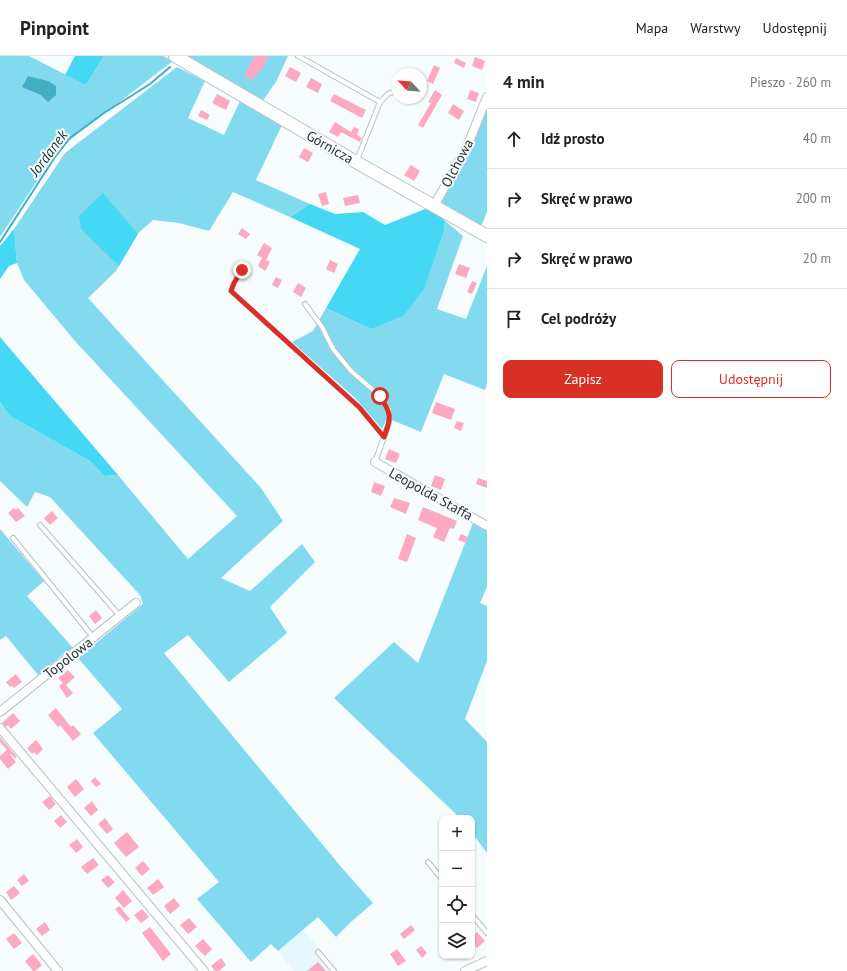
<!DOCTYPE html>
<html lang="pl">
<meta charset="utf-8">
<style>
:root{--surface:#fff;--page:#f6f6f6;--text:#222;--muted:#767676;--line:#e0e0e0;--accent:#d93025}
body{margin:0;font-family:"PT Sans",sans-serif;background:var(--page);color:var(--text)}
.controls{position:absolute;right:12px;bottom:12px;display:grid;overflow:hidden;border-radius:8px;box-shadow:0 1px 3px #0004}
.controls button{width:36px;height:36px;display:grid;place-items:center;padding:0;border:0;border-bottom:1px solid var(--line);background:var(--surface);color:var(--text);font:20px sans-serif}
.compass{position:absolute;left:391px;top:12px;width:36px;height:36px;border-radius:50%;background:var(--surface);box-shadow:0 1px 3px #0004;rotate:296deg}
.stop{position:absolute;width:12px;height:12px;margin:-9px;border:3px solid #d93025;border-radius:50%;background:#fff}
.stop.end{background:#d93025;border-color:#fff;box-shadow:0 1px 4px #0008}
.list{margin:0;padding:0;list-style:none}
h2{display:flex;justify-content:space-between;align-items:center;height:52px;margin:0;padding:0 16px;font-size:17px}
h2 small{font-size:13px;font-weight:400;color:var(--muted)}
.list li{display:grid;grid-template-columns:26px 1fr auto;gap:12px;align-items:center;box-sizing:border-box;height:60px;padding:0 16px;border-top:1px solid var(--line)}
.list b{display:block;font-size:15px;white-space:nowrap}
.list em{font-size:13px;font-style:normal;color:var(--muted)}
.actions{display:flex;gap:8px;padding:12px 16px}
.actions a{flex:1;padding:9px 0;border:1px solid var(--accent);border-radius:8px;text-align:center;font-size:14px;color:var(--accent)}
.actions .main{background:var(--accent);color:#fff}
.icon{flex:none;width:22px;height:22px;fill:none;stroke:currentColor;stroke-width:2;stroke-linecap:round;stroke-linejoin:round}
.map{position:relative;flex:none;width:487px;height:915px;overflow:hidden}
header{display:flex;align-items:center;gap:24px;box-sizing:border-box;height:56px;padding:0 20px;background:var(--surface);border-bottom:1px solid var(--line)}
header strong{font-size:19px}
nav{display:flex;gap:22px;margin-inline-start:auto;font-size:14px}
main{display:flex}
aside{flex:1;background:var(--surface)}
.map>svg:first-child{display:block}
</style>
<header>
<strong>Pinpoint</strong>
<nav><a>Mapa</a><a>Warstwy</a><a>Udostępnij</a></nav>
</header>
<main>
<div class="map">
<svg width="487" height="915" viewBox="0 0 487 915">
<rect width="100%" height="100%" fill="#f7fdff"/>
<!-- built -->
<path fill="#e4f8fd" d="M303,874L338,915H294L278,895Z"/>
<!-- green -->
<path fill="#82daee" d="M0,0H29L86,29L104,0H163L173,5L59,92L0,181Z
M189,0H288L276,26L262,46L185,4Z
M177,11L205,25L188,62L224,79L240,45L282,69L256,124L310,148L290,161L233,136L209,175L179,167L153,164L135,180L116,215L88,242L261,432L283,465L221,522L250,535L302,488L315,506L270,551L287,577L229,626L188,579L164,597L342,812L373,847L352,865L336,881L318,861L278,895L271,888L251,906L197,843L219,826L93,677L122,653L78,602L143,548L140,539L50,441L35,436L27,451L0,425V346L10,360L90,405L104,420L118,419L188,503L237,460L75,285L24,224L17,207L14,173L65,97Z
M486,53H487V156L481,171L442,150L441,145L467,100Z
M445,165L463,180L437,253L466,263L487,210V328L485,334L444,318L421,376L387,362L382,373L356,343L292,286L313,275L326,252L371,273L444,174Z
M473,467L487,474V531L480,547L487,550V605L465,663L487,686V797L472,777V762H460L334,642L394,586L418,607Z
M0,473L44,525L27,540L74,593L72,595H67L38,619L6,580L0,584Z"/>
<!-- forest -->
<path fill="#45d8f5" d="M75,0H104L86,29L65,19Z
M103,137L138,178L119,210L81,173L79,160Z
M310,148L335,158L363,156L385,169L430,151L445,165L444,174L424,233L403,260L371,273L326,252L360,193L290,161Z
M14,173L17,207L9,210L0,223V190Z
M0,281L118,419L104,420L90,405L10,360L0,346Z"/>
<!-- water -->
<path fill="#42aec4" d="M28,20L48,25L56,30V39L48,46L41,39L22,31Z"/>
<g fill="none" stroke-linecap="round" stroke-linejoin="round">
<!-- stream -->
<path stroke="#42aec4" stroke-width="2" d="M0,186L55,101L70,82L104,57L150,28L170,11"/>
</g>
<!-- building -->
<path fill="#fca9c1" d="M255,0H269L260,16L259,15L253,24L244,19Z
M475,1L485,5L482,14L472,10Z
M456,2L466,7L464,12L454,7Z
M434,9L440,12L433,28L427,25Z
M290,11L301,17L296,26L285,20Z
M311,22L322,28L318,37L306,31Z
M435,34L442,39L423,72L418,69L431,47L428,46Z
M470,34L479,37L476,46L467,43Z
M217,38L230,45L226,54L212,47Z
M334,38L366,54L362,62L330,45Z
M453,48L464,55L459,64L448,57Z
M201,54L210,59L207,64L198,60Z
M335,66L351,76L354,71L359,73L357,79L362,82L360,86L341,76L338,81L329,76Z
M304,92L313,97L308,106L299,101Z
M411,109L420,115L414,125L404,119Z
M326,136L329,148L322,150L318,138Z
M358,139L360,147L345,150L343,142Z
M242,172L250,178L246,183L238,178Z
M264,187L272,192L266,204L270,206L265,215L258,210L262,202L257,199Z
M330,204L338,208L334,217L326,213Z
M459,208L470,212L466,222L455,218Z
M276,221L282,224L278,232L272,229Z
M472,225L477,227L472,238L467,236Z
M298,227L306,232L301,241L293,236Z
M436,346L455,353L451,364L432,357Z
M457,365L464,367L461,375L454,372Z
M389,393L400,398L396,407L385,403Z
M435,419L445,423L441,434L431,430Z
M478,422L487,425V432L476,428Z
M374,426L385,430L381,440L371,436Z
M394,442L410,447L406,458L390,451Z
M423,451L457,465L454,473L450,472L444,486L433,481L437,472L418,464Z
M14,452L16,454L18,452L25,460L16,466L8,457Z
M52,455L58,462L50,469L44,462Z
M407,478L416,482L407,506L398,503Z
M461,478L468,481L466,487L458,484Z
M96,554L102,562L95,568L89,560Z
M68,614L75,621L66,629L73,637L67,642L59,630L63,627L58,622Z
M16,618L22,626L14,632L12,630L10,631L6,626Z
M56,652L71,671L73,669L81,678L73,685L60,669L58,671L48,659Z
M13,657L20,665L11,673L8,669L6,671L2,667Z
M0,681L17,701L15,702L11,698H10L16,706L8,713L0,703V700L7,694L0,686Z
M36,684L43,693L37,699L34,696L32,698L27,692Z
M95,721L101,728L96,731L91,725Z
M76,723L84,733L75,741L67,731Z
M50,740L56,748L49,754L42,746Z
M92,745L98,754L91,760L84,752Z
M61,759L67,766L60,772L54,765Z
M105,762L113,773L107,778L98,768Z
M127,776L139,791L126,801L114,787Z
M77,783L83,791L76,797L69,789Z
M93,802L99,809L87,818L81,811Z
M143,805L150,813L142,820L135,812Z
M24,818L29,825L22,830L17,824Z
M108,819L115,826L108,832L101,824Z
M158,823L164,831L153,839L147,832Z
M14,830L20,837L11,844L6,836Z
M123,834L132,845L124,852L115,842Z
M174,842L180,850L170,858L164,850Z
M119,850L130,863L126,866L115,853Z
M142,853L149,861L141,867L134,859Z
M189,862L197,871L188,878L180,869Z
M45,866L50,874L42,880L36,873Z
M411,869L415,874L404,883L400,878Z
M150,871L171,898L163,905L142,877Z
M477,876L485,885L477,892L472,886V881Z
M14,877L22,887L14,893L6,883Z
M203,883L212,893L205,900L195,890Z
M421,890L427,897L422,902L416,894Z
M397,893L406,905L398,910L390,898Z
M33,898L42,909L35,915H33L25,905Z
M221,902L226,909L219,915H215L211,910Z
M318,906L326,915H307Z"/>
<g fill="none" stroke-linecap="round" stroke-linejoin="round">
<!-- lane casing -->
<g stroke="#b6c1c3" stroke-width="6">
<path id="lane" d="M298,0L380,46L357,104
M380,46L388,38L397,34
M305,248L322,271L333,293L351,315L380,340L389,354V367L375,406
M40,469L120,560
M13,482L93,581
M428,806L442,823
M472,859L487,877
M318,896L334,915"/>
</g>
<!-- street casing -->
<g stroke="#b6c1c3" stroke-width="10">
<path id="street" d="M434,150L467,91L487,41
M375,406L487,470
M0,656L136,547
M0,672L204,915
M0,844L58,915
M465,915L487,905"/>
</g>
<!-- secondary casing -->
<g stroke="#b6c1c3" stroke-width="14">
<path id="secondary" d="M175,0L356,106L487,180"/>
</g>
<!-- path -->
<path stroke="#adb2b4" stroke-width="1.5" stroke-dasharray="3 3" stroke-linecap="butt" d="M242,214L234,227L231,235L359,351L381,376"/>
<!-- lane -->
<use href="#lane" stroke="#fff" stroke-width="4"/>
<!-- street -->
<use href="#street" stroke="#fff" stroke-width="8"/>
<!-- secondary -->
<use href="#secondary" stroke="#fff" stroke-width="12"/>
</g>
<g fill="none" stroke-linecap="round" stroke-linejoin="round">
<!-- route -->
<path stroke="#d93025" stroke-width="5" d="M242,214L234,227L231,235L359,351L384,381C392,361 391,357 380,340"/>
</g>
<g text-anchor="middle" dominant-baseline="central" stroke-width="4" stroke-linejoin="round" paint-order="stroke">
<!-- street labels -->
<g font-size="14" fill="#2e3233" stroke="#f7fdff">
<text transform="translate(330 91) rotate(30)">Górnicza</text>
<text transform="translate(457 107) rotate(-62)">Olchowa</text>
<text transform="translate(431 438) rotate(29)">Leopolda Staffa</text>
<text transform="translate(68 602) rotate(-38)">Topolowa</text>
</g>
<!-- water labels -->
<g font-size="15" font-style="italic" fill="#1c3439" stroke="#f7fdff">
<text transform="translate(48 97) rotate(-53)">Jordanek</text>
</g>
</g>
</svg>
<div class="controls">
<button>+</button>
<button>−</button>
<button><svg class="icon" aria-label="locate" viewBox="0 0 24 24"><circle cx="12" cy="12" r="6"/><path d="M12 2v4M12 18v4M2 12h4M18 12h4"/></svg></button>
<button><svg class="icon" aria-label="layers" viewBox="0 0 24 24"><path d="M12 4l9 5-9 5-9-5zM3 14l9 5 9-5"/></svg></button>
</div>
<svg class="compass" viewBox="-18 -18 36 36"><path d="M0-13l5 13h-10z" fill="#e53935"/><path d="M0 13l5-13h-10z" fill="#767676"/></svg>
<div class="stop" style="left:380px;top:340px"></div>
<div class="stop end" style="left:242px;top:214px"></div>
</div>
<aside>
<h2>4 min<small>Pieszo · 260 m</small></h2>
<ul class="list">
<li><svg class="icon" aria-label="ahead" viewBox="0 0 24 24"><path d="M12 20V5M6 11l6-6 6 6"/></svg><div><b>Idź prosto</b></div><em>40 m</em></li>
<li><svg class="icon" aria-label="right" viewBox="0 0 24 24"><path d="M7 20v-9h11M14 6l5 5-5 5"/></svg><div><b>Skręć w prawo</b></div><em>200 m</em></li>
<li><svg class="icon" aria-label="right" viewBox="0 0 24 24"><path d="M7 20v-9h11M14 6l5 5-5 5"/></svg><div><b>Skręć w prawo</b></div><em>20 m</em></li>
<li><svg class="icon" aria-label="arrive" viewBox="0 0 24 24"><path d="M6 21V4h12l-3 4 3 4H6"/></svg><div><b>Cel podróży</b></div></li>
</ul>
<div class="actions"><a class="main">Zapisz</a><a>Udostępnij</a></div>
</aside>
</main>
